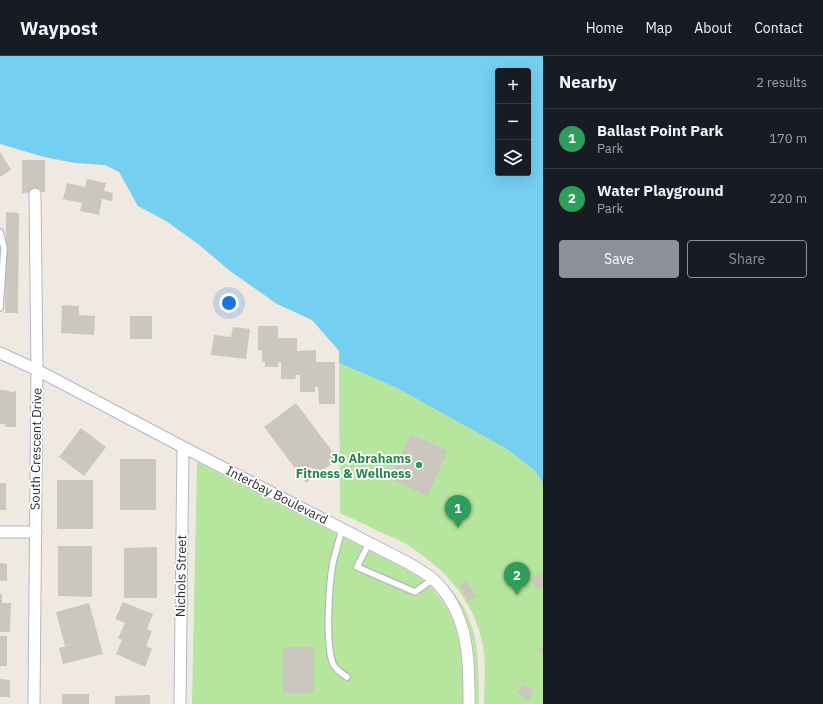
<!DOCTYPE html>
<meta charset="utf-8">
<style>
:root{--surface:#171b24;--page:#20242c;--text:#f1f3f6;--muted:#9ea1a6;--line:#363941;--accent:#8c9099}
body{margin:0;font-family:"IBM Plex Sans",sans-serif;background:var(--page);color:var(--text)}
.controls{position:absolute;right:12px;top:12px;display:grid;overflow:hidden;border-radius:4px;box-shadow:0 4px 16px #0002}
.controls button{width:36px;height:36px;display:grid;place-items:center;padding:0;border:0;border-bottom:1px solid var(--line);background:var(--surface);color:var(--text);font:20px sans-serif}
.you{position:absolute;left:229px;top:247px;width:14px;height:14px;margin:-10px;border:3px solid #fff;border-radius:50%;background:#1a73e8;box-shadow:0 0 0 6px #1a73e833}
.badge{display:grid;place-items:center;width:26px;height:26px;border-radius:50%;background:var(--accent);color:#fff;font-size:13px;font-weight:700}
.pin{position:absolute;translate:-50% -33px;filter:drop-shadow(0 1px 2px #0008)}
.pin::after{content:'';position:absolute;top:21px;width:14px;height:12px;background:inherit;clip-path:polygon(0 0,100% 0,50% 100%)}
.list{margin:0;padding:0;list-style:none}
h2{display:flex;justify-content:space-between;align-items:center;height:52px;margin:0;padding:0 16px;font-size:17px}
h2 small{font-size:13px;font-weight:400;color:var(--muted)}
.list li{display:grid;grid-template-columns:26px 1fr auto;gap:12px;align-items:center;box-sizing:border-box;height:60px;padding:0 16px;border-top:1px solid var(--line)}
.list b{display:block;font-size:15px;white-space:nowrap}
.list p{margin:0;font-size:13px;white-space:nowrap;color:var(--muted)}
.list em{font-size:13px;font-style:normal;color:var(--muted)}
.actions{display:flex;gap:8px;padding:12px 16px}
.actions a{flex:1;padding:9px 0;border:1px solid var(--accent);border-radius:4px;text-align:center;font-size:14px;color:var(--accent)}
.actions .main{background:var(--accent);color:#fff}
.icon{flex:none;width:22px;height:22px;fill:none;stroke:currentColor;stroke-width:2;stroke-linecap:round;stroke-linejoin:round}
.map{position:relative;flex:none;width:543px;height:648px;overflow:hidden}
header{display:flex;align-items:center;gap:24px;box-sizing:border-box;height:56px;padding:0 20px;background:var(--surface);border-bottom:1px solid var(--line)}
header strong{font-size:19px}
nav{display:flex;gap:22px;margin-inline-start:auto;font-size:14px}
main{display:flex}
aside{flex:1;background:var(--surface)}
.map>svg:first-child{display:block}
</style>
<header>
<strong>Waypost</strong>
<nav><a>Home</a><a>Map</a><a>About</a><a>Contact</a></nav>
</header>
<main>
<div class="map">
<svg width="543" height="648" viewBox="0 0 543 648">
<rect width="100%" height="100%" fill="#efe9e1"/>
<!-- green -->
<path fill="#b6e59e" d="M339,307L395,331L507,393L535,415L543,427V648H484C484,626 487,602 481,581C471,540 441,510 406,488C400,484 392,481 384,478C370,471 355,464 340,457Z
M197,406L407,514C414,519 423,524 430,530C464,566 462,601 463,648H192Z
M440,522C481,561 478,596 479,648H476C475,613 477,573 456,542C452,535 446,529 440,522Z"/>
<!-- water -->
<path fill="#75cff0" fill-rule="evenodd" d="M0,0H543V427L535,415L507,393L395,331L339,307V295L312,264L277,248L230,215L198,188L166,165L138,150L119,116L105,109L75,107L44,101L0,88ZM498,15H528V117H498Z"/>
<!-- building -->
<path fill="#cbc7bf" d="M0,96L11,114L0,121Z
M22,104H45V136L22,137Z
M87,123L106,127L104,135L113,137L112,145L102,143L99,159L80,155L82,147L63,143L67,127L85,131Z
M6,156L19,157L18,257H5Z
M62,249L79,250V259L95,260L94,279L61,277Z
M130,260H152V283H130Z
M258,270H278V282H297V295L316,294V306H335V348H319L318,331H315V336H300V319H295L296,323H281V306H278V311H265V306H262V294H258Z
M233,271L250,273L246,303L211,299L214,279L231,281Z
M0,334H5L11,336L16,335V371H5V368H0Z
M296,347L338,403L306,427L264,371Z
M81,372L106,391L84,420L59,401Z
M411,378L448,395L427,440L389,422Z
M120,403H156V454H120Z
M57,424H93V473H57Z
M0,427H6V454H0Z
M58,490H92V541L58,540Z
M157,491V542H124V492Z
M0,507L7,508V525H0Z
M543,516V530L536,534L531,522Z
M467,525L476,541L468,545L459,529Z
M0,538H2V547H11L10,576H0Z
M123,546L153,558L147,573L152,575L146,590L152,593L145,611L116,598L122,584L118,582L125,567L115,563Z
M89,547L103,598L63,608L59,592L78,587L65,590L56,556Z
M0,580H7V610H0Z
M543,590V601L539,592Z
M283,591H314V637H283Z
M0,623L10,624V641H0Z
M523,628L534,635L528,645L517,637Z
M62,638H89V648H62Z
M150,639V648H115V640Z"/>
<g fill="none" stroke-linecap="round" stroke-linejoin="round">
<!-- lane casing -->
<g stroke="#b4b7c1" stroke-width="8">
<path id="lane" d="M0,176L4,192L0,252
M342,473C339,484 336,495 333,506C329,528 325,588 333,608C336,614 341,617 347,621
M369,487L357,511L415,536L433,523"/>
</g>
<!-- street casing -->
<g stroke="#b4b7c1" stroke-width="13">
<path id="street" d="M0,297L37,314L183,391L410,508C417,513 426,517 433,523C469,557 469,602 469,648
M0,476H36
M34,648L37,314L35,138
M180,648L183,391"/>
</g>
<!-- lane -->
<use href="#lane" stroke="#fff" stroke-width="5.5"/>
<!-- street -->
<use href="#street" stroke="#fff" stroke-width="11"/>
</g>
<!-- markers -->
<circle fill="#2e9e5b" stroke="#fff" stroke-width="1.5" cx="419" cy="409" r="4"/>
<g text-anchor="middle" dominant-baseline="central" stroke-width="3.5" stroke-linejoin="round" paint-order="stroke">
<!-- street labels -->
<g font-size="13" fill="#2e2e2e" stroke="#fff">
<text transform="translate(36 393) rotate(-89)">South Crescent Drive</text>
<text transform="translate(277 439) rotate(27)">Interbay Boulevard</text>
<text transform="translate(181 520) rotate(-89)">Nichols Street</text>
</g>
<!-- leisure labels -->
<g font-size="13" font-weight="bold" fill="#27864d" stroke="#fff" text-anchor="end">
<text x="411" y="402">Jo Abrahams<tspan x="411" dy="15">Fitness &amp; Wellness</tspan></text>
</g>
</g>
</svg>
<div class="controls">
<button>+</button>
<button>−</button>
<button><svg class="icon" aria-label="layers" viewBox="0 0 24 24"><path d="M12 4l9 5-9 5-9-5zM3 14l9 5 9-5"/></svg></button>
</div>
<div class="you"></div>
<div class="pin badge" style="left:458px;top:472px;background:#2e9e5b">1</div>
<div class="pin badge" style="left:517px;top:539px;background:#2e9e5b">2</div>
</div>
<aside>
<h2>Nearby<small>2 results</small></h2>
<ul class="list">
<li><span class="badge" style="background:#2e9e5b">1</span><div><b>Ballast Point Park</b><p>Park</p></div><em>170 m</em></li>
<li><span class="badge" style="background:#2e9e5b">2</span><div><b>Water Playground</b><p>Park</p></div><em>220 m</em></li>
</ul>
<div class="actions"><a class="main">Save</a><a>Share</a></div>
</aside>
</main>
